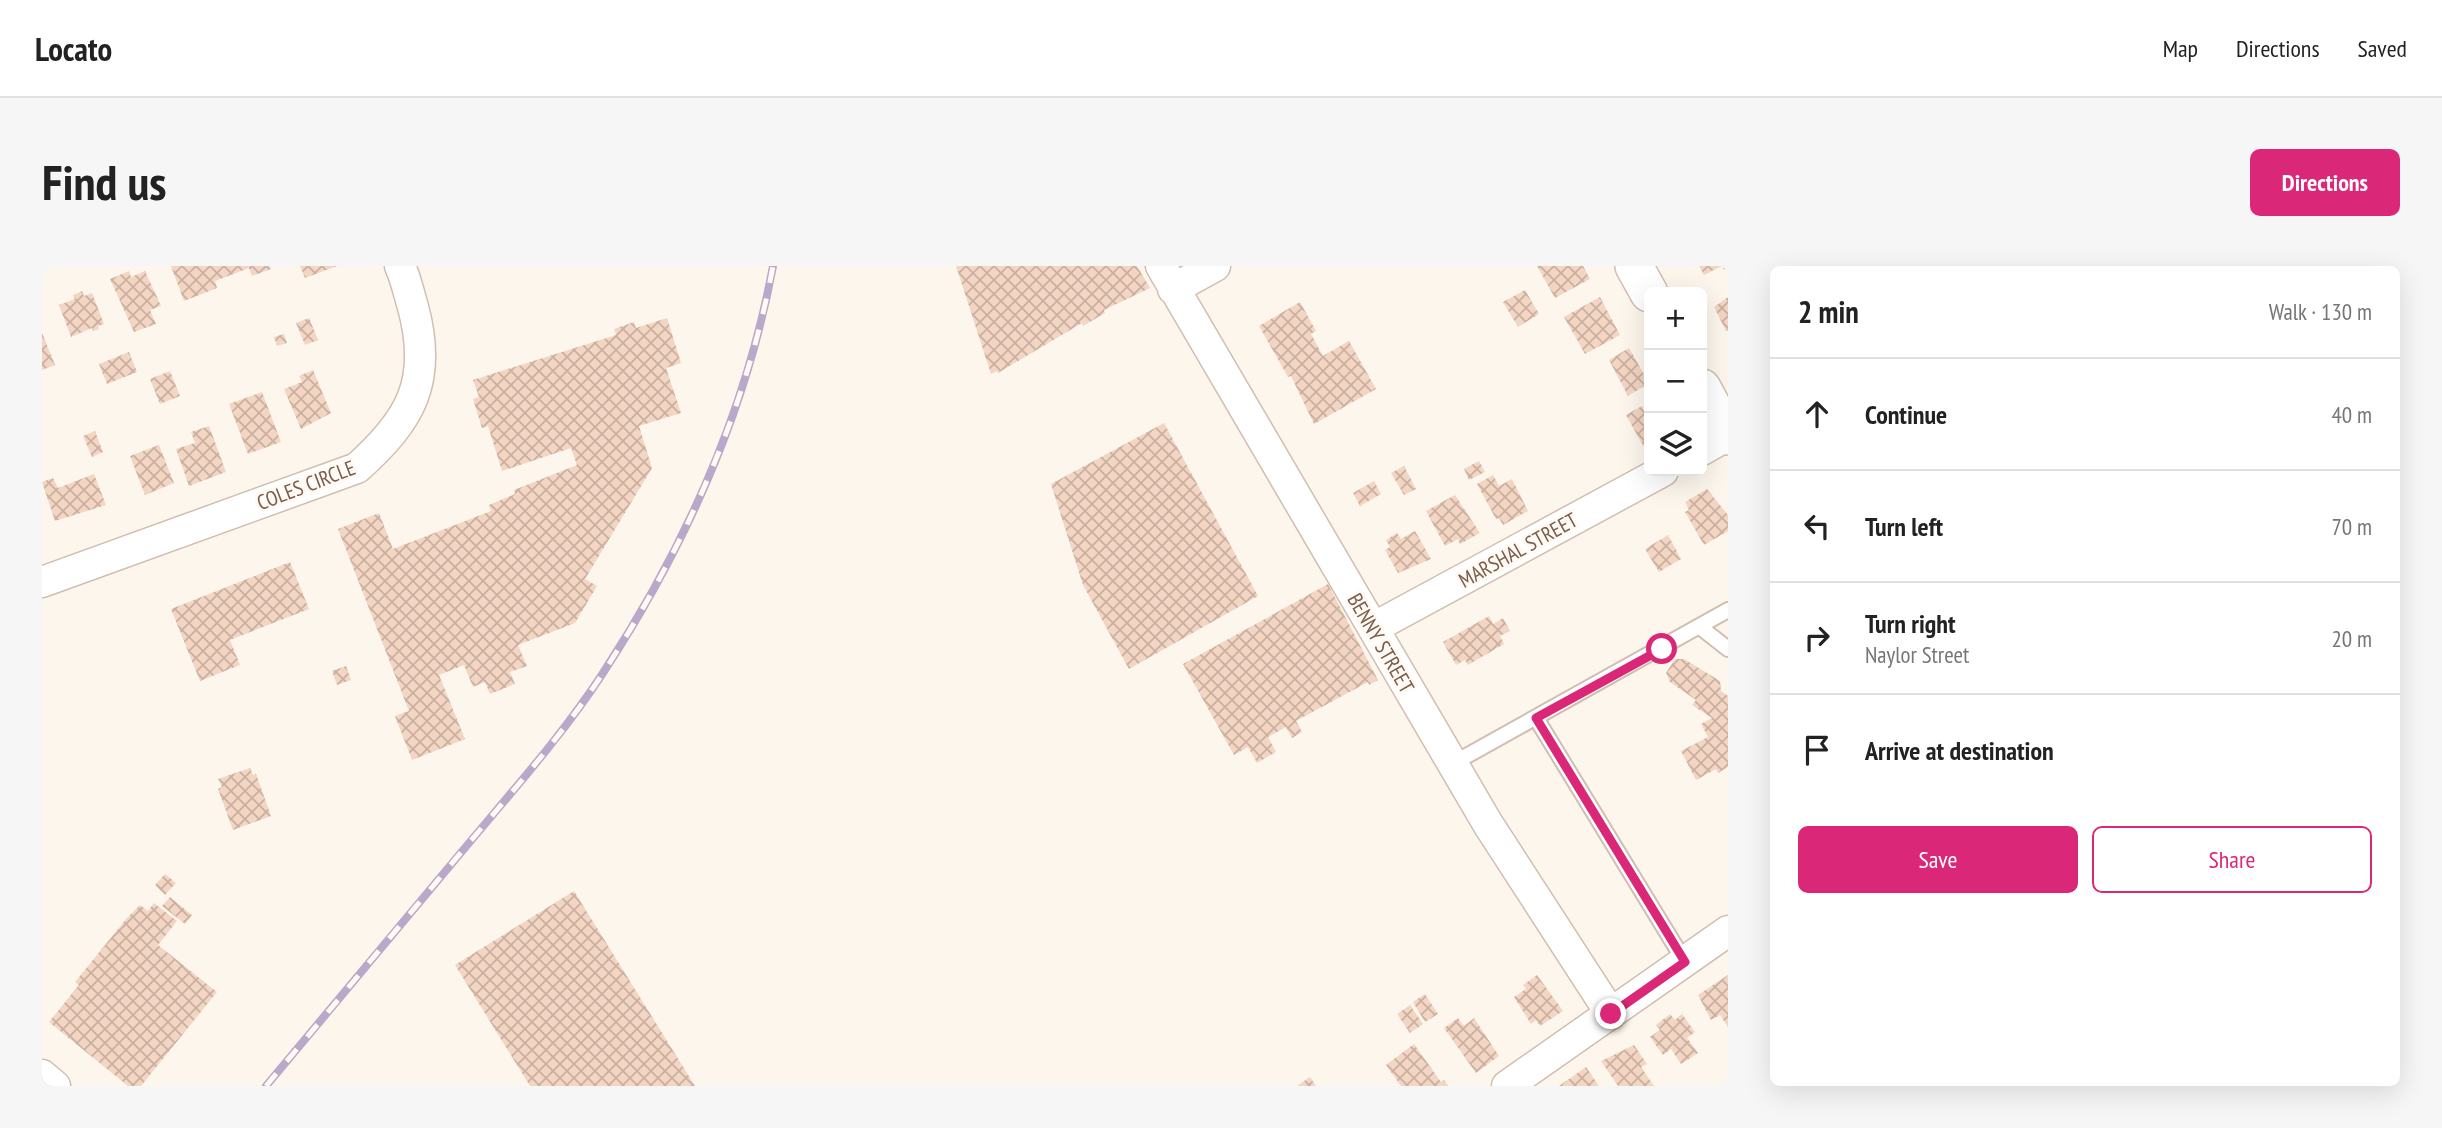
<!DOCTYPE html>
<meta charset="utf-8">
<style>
:root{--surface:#fff;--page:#f6f6f6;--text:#222;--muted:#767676;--line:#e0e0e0;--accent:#db2777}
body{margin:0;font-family:"PT Sans Narrow",sans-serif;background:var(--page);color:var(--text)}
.controls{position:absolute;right:21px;top:21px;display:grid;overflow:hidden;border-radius:10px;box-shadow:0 7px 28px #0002}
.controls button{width:63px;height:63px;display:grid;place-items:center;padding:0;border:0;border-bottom:2px solid var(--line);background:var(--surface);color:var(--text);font:35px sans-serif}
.stop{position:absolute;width:21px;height:21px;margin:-16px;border:5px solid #db2777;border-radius:50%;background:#fff}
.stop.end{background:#db2777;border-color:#fff;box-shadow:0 2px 7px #0008}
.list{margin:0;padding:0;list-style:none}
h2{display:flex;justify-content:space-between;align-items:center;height:91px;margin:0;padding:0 28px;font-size:30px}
h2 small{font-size:23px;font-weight:400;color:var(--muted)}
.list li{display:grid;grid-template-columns:46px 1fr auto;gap:21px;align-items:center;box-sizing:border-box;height:112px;padding:0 28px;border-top:2px solid var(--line)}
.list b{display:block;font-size:26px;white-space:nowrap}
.list p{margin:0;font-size:23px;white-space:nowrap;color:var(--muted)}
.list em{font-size:23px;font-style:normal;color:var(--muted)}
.actions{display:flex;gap:14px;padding:21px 28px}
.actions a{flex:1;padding:16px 0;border:2px solid var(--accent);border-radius:10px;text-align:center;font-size:24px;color:var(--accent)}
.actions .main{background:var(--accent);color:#fff}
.icon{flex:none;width:38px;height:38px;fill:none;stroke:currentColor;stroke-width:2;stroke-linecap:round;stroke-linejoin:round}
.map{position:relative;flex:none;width:1686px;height:820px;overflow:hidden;border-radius:10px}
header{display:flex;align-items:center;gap:42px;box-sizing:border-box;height:98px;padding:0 35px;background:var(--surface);border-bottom:2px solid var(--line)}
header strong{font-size:33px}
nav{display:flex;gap:38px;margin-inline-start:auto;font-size:24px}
.intro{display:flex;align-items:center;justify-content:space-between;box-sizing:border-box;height:168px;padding:0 42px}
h1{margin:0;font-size:49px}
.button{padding:18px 32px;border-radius:10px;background:var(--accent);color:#fff;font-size:24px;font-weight:700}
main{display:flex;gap:42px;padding:0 42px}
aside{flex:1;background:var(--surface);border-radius:10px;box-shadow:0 7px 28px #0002}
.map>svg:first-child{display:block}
</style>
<header>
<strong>Locato</strong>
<nav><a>Map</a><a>Directions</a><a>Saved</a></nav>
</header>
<div class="intro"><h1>Find us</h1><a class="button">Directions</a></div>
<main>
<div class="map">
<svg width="1686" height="820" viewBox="0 0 1686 820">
<defs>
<pattern id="building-cross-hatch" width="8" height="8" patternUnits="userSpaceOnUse" patternTransform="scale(1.75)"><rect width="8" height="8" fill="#f3d5c3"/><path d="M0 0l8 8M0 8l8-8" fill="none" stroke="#cab0a1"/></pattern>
</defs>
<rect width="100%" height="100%" fill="#fdf6ec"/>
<!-- building -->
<path fill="url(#building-cross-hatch)" d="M129,0H228L229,3L210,10L207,2L173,15L175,22L142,35Z
M258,0H295L263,12Z
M914,0H1095L1108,22L1062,44L1063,47L1041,60L1040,57L956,107L955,105L949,108Z
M1495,0H1541L1548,13L1513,32Z
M1657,0H1686V1L1682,4L1680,0L1662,9Z
M87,5L89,11L103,5L119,40L108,44L114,58L92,66L68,13Z
M1483,24L1497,48L1476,61L1461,36Z
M40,25L42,30L50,27L62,58L56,60L57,63L51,65L50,62L29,71L17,39L33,33L31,29Z
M1558,31L1578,69L1543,88L1522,51Z
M1686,31V64L1684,65L1672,41Z
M1258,36L1274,65L1269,68L1281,90L1307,75L1334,123L1272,158L1249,110L1246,111L1217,60Z
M267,52L276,74L263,79L254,57Z
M625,52L639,97L624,102L639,147L597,160L610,202L543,313L555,320L533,357L476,379L485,400L468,406L473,418L448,428L443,416L431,421L422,399L397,409L423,473L370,494L353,450L367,445L296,263L337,247L351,283L449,245L447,239L473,228L472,224L535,199L529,182L460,205L446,160L440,162L431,133L437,131L431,114L574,69L572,63L592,56L594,62Z
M0,67L13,99L0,104Z
M242,68L245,77L235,80L232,71Z
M1587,82L1607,117L1586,130L1567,94Z
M87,86L95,106L65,118L57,98Z
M271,104L289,147L259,163L242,123L260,116L257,110Z
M128,105L138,130L118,138L108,113Z
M220,126L239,176L206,188L187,138Z
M1600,140L1602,144L1607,141V181L1603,183L1584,149Z
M1122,157L1216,330L1087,403L1041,319L1009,218Z
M167,160L184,206L147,220L134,183L153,177L149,166Z
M53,165L61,186L50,191L41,170Z
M117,179L132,217L103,229L88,190Z
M1437,195L1443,206L1427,214L1422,203Z
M1362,200L1374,223L1362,229L1349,207Z
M52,208L64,239L13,255L0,216L11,212L16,222Z
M1451,209L1457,220L1470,213L1486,245L1461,259L1457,252L1454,253L1435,218Z
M1332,215L1339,228L1318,240L1311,227Z
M1665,223L1686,249V265L1662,279L1643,246L1647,244L1643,236Z
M1413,229L1438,267L1418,278L1416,273L1403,280L1384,245Z
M1373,265L1389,293L1356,307L1343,284L1348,281L1344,274L1355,267L1359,273Z
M1626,269L1639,293L1617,306L1603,283Z
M248,296L267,343L188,374L198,399L158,415L129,343Z
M1286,318L1336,414L1327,419L1326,416L1254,455L1260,466L1250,472L1244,461L1226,471L1234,486L1215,497L1206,481L1192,489L1141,398Z
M1447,350L1451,358L1461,352L1468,365L1458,370L1462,378L1426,399L1423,394L1414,399L1401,376Z
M1633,393H1642L1678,415L1679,425L1686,430V501L1676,507L1674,503L1654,514L1639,485L1666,471L1659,458L1670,452L1650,439L1654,434L1628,416L1624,407Z
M304,400L309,414L295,419L290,405Z
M208,502L211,509L214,508L229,550L191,564L176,523L180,521L176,513Z
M123,608L134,617L123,629L113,619Z
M532,625L653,820H488L413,699Z
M128,631L150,649L143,658L120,640Z
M112,637L135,655L116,679L175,726L99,820H86L7,756L37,719L33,716L85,652L98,639L106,645Z
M1495,709L1521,745L1498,760L1494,754L1489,758L1472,731L1484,723L1481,719Z
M1686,709V761L1678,749L1669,754L1656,729Z
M1383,728L1396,748L1383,756L1371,736Z
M1368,739L1381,758L1368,767L1355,748Z
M1628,748L1633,754L1640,748L1653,766L1645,772L1656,787L1639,798L1629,783L1621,789L1608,771L1618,764L1614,759Z
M1416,752L1422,760L1432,752L1457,790L1434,807L1402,762Z
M1372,778L1399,816L1402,814L1406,820H1359L1344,799Z
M1592,779L1605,798L1599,801L1612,820H1576L1559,795Z
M1544,801L1557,820H1517Z
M1268,811L1274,820H1255Z"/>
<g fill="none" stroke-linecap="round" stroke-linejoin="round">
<!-- service casing -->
<g stroke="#d1beb0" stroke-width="18">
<path id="service" d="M1658,361L1686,383
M1494,452L1643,696
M1410,498L1686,344"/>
</g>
<!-- minor casing -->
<g stroke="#d1beb0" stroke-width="33">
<path id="minor" d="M1119,0L1446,558L1569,748
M1131,23L1173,0
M1660,184L1686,169
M0,316L315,202C369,154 391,115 371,41C367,28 364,13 358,0
M1331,362L1621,205
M0,809L13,820
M1465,820L1686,665"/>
</g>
<!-- tertiary casing -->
<g stroke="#d1beb0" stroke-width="40">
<path id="tertiary" d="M1592,0L1607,27
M1660,122L1686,170"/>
</g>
<!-- service -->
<use href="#service" stroke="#fff" stroke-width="14"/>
<!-- minor -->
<use href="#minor" stroke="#fff" stroke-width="30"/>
<!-- tertiary -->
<use href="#tertiary" stroke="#fff" stroke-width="37"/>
<!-- rail casing -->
<g stroke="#b9a8c9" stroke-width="8">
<path id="rail" d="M224,820C292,739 359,658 427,577C473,522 522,467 561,407C642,283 704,146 731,0"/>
</g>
<!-- rail -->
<use href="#rail" stroke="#fffaf3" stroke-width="5" stroke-dasharray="16" stroke-linecap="butt"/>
</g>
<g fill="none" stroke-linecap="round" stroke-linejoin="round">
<!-- route -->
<path stroke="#db2777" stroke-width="9" d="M1569,748L1643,696L1494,452L1620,383"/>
</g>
<g text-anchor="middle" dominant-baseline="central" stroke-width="6" stroke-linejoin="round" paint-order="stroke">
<!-- street labels -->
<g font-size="21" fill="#7a5c4d" stroke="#fffaf3">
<text transform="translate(264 219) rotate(-21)">COLES CIRCLE</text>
<text transform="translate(1476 284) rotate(-29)">MARSHAL STREET</text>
<text transform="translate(1339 377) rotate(60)">BENNY STREET</text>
</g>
</g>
</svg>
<div class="controls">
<button>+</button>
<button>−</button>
<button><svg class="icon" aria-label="layers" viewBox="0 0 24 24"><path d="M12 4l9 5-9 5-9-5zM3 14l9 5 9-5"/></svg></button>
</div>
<div class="stop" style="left:1620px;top:383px"></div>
<div class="stop end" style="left:1569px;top:748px"></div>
</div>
<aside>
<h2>2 min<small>Walk · 130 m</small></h2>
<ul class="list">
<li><svg class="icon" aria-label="ahead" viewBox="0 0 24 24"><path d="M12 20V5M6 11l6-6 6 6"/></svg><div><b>Continue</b></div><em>40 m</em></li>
<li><svg class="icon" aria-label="left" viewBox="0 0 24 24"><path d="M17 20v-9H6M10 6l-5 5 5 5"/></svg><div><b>Turn left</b></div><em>70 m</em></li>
<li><svg class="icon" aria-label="right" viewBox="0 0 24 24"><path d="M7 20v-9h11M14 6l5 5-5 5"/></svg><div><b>Turn right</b><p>Naylor Street</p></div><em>20 m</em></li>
<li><svg class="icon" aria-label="arrive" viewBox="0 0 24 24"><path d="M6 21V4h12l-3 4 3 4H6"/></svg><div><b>Arrive at destination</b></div></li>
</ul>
<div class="actions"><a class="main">Save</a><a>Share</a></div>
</aside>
</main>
